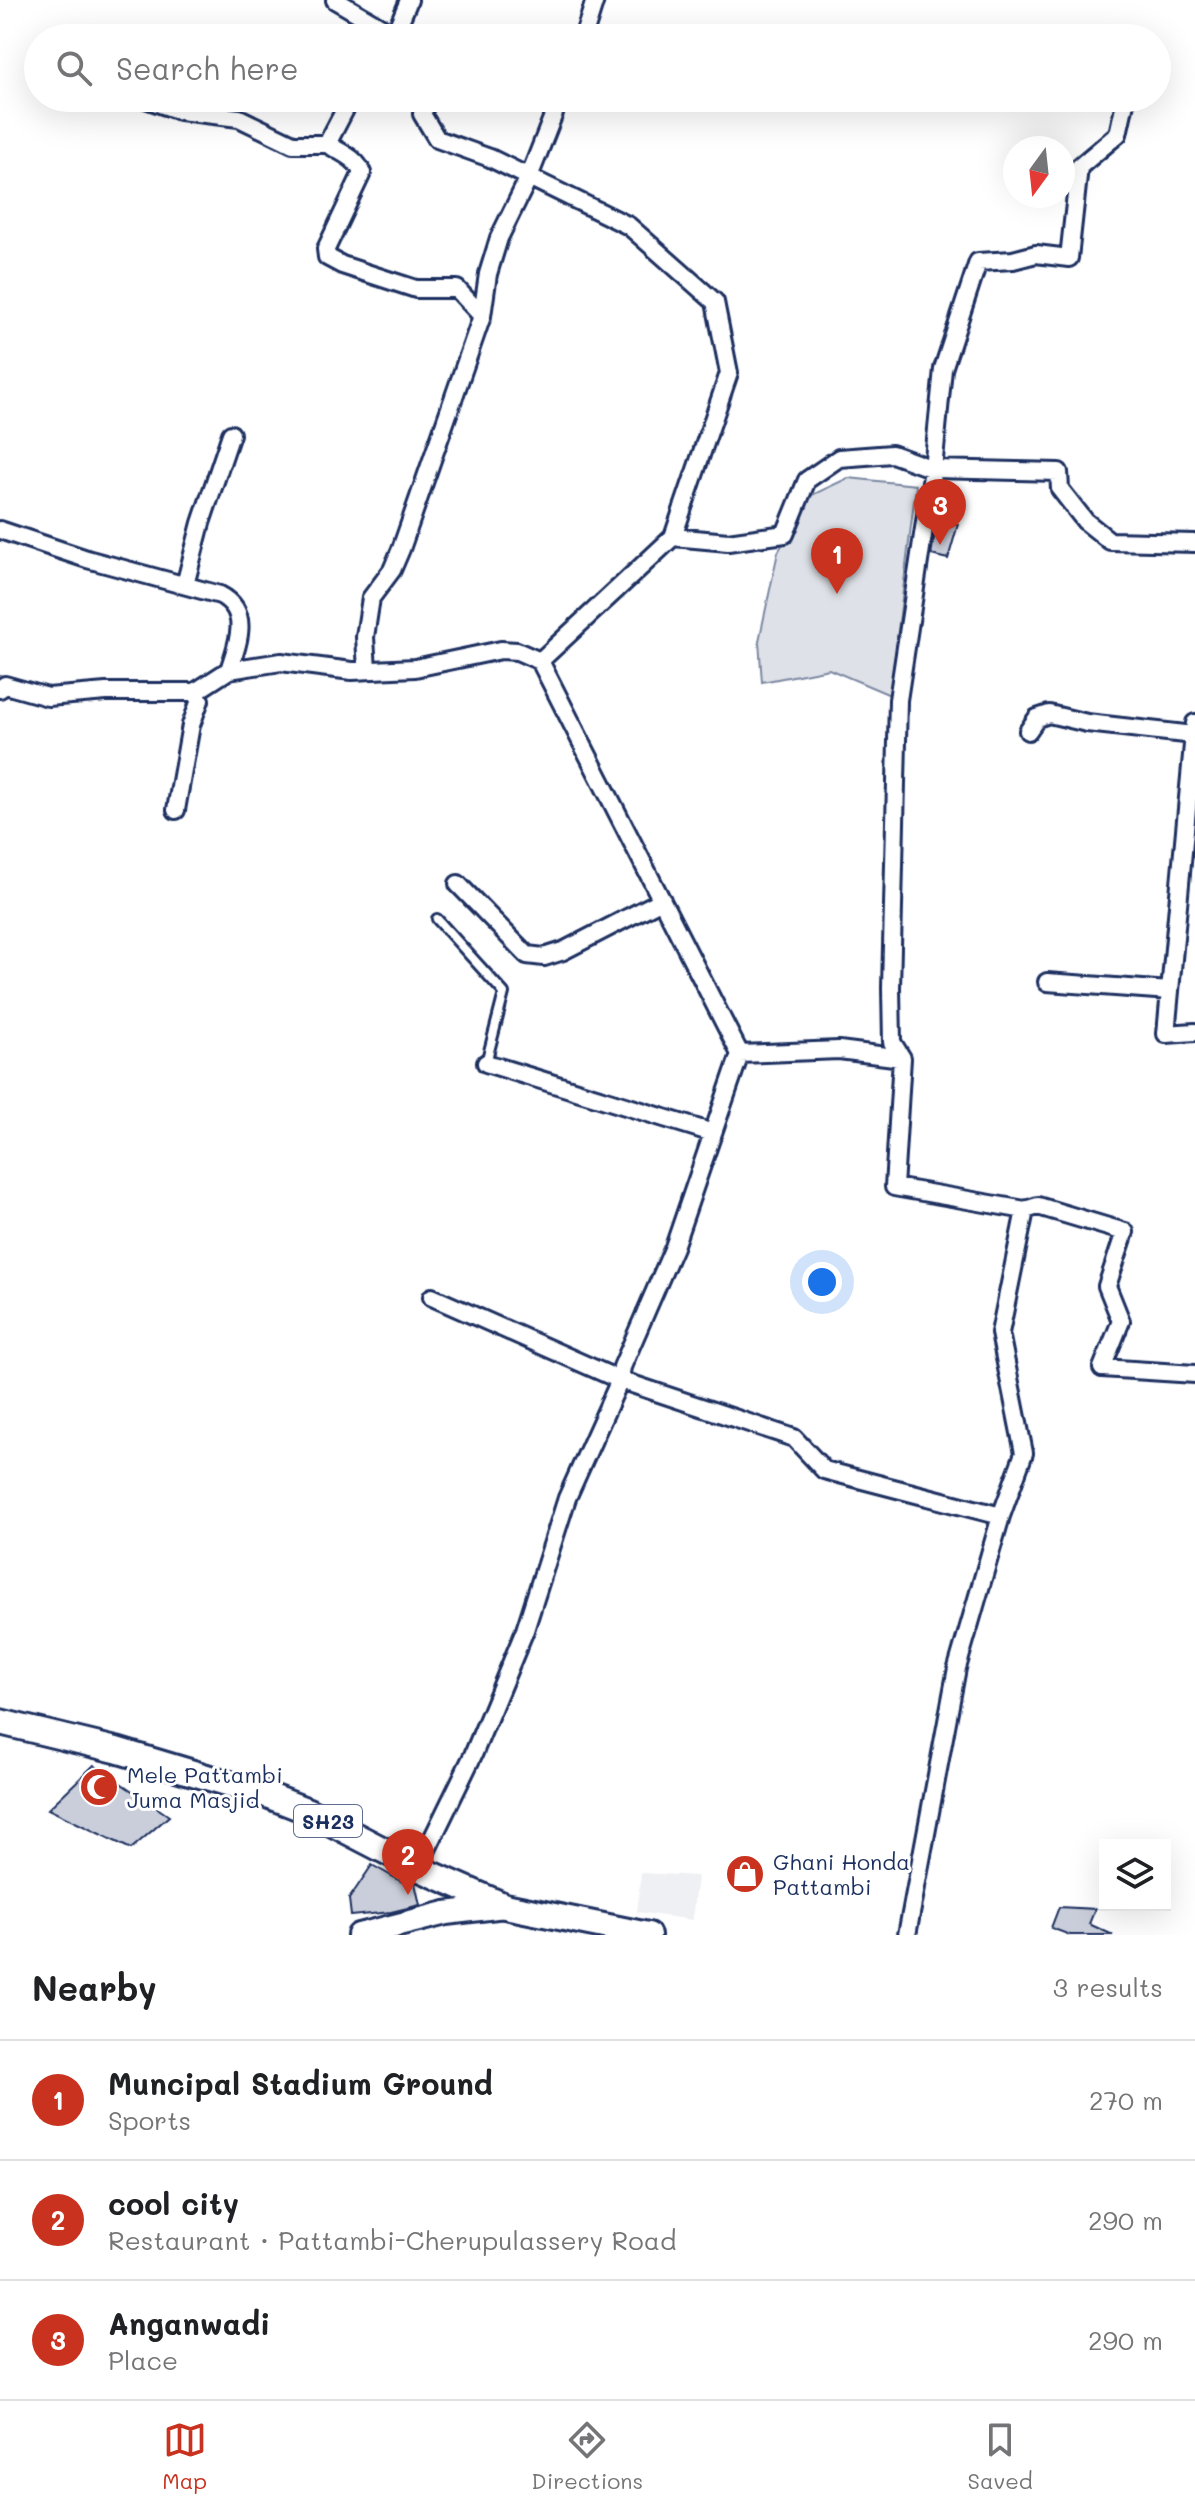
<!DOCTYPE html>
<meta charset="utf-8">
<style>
:root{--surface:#fff;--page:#f2f2f2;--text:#202124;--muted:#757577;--line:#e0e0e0;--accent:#c8321e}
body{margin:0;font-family:Mali,sans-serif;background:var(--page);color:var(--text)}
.controls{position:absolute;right:24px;bottom:24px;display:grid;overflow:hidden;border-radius:0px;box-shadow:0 8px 32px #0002}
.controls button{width:72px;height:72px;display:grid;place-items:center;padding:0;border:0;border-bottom:2px solid var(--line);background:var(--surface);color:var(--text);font:40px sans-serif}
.compass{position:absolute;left:1003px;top:136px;width:72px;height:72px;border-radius:50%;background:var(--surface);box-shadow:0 8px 32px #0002;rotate:195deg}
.you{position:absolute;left:822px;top:1282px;width:28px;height:28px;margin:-20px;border:6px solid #fff;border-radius:50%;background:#1a73e8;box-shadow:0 0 0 12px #1a73e833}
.badge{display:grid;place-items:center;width:52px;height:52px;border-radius:50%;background:var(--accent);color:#fff;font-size:26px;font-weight:700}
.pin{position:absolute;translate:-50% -66px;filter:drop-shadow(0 2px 4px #0008)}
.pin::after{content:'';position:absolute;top:42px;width:28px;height:24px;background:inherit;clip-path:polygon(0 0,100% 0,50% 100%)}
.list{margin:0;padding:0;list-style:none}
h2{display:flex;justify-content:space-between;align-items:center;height:104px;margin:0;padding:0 32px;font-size:34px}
h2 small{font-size:26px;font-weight:400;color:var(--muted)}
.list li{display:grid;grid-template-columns:52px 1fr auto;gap:24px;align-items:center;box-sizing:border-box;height:120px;padding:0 32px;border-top:2px solid var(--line)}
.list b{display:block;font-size:30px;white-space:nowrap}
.list p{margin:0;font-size:26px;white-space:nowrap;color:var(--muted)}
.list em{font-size:26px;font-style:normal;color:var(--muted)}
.icon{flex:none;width:44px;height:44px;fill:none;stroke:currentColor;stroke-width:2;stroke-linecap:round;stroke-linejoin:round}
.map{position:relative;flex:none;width:1195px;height:1935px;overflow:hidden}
.search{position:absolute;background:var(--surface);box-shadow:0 8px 32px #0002;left:24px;right:24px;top:24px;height:88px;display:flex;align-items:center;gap:20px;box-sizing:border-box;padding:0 28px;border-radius:44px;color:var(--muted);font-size:30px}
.sheet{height:464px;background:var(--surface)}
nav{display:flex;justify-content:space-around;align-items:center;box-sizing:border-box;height:112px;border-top:2px solid var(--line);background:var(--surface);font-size:22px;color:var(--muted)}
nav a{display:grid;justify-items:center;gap:4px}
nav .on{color:var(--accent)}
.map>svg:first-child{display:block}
</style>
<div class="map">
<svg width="1195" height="1935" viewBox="0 0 1195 1935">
<rect width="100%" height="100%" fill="#fff"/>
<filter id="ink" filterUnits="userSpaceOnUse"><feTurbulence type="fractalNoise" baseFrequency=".0125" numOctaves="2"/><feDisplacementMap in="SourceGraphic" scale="16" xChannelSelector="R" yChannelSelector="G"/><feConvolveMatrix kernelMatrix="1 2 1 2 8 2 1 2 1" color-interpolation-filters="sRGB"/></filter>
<g filter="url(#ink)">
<!-- built -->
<path fill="#eff0f4" d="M641,1873L697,1876L692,1920L637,1912Z"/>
<!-- green -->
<path fill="#dee1e7" stroke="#7c88a2" stroke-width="2" d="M848,478L916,485L890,695L829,669L762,682L759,641L778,552L810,496Z"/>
<!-- building -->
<path fill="#caceda" stroke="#1b2f5e" stroke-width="2" d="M937,521L958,524L948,559L931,555Z
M94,1765L169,1816L131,1849L48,1809Z
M372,1865L404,1883L410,1881L415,1883L420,1905L391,1912L351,1916L349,1899Z
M1059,1907L1095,1909L1089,1924L1113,1935H1070L1051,1928Z"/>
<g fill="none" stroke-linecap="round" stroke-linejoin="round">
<!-- service casing -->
<g stroke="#1b2f5e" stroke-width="14">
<path id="service" d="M437,919L504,993L486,1063"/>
</g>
<!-- minor casing -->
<g stroke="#1b2f5e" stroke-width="22">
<path id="minor" d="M335,0L400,38
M393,38L409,0
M583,38L595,0
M143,98L180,111L239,118L293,144H327
M351,98L327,144C340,152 357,158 362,173L326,249L327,257L342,265L416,289H457L482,316
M429,98L422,114L437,139L490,158L629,226L715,302L729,373L673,537L540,661L740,1054L674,1247L622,1367L620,1380L794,1438L824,1470L1001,1516L957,1668L907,1935
M1126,98L1118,134L1079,167L1069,258L1036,254L1013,260L978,262L943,369L933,469L1059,472L1060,489L1085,521L1110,541L1195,543
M0,530L87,559L220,595C251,611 238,643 229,670L281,662L352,671L415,668L501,650L517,651L540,661
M673,537L728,542L785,534L807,480L839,458L892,454L933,469L898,700L891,988L892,1042L902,1058L894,1187L1025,1210L1000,1333L1024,1453L1001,1516
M185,585L201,523L231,434
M367,670L365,637L371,598L392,570L401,549L482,316L488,274L499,238L529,177L560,98
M0,689L5,685L48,697L106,692H195L229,670
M1195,723L1166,1034L1195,1032
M1028,731L1037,718L1049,714L1087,723L1194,735
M176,810L191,725L200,700L195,692
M458,884L527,955L544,957L563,951L662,900
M1047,982L1170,991
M740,1054L839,1050L902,1058
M486,1063L713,1133
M1025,1210L1038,1206L1125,1232L1107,1286L1121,1321L1102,1368L1195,1374
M418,1868L473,1755L525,1630L567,1498L620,1380L432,1297"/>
</g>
<!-- secondary casing -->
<g stroke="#1b2f5e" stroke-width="28">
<path id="secondary" d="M359,1935L446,1913L505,1906"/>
</g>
<!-- primary casing -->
<g stroke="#1b2f5e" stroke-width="30">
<path id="primary" d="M0,1722L116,1750L267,1795L308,1811L418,1868L505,1906L648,1935"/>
</g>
<!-- service -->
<use href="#service" stroke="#fff" stroke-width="8"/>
<!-- minor -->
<use href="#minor" stroke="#fff" stroke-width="16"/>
<!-- secondary -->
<use href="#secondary" stroke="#fff" stroke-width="22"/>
<!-- primary -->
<use href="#primary" stroke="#fff" stroke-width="24"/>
</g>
</g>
<!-- icons -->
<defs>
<g id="mosque-disc" transform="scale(2)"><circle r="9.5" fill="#c8321e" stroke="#fff"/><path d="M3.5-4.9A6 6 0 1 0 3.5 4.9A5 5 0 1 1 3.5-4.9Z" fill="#fff"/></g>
<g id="shop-disc" transform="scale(2)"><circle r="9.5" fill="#c8321e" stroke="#fff"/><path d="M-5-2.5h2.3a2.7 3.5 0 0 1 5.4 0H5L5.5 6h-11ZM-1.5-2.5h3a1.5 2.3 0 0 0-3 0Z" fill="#fff"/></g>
</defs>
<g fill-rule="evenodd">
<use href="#mosque-disc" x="99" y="1787"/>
<use href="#shop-disc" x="745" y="1874"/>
</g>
<g text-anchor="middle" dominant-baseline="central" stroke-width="6" stroke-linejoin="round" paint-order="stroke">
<!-- shield labels -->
<rect fill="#fff" stroke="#5f6d8e" stroke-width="2" x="294" y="1805" width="68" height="32" rx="6"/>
<g font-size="20" font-weight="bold" fill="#1b2f5e">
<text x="328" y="1821">SH23</text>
</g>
<!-- poi labels -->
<g font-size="22" fill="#1b2f5e" stroke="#fff" text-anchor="start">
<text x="127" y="1774">Mele Pattambi<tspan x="127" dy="25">Juma Masjid</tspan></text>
<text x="773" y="1861">Ghani Honda<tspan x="773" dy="25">Pattambi</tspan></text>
</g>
</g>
</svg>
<div class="controls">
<button><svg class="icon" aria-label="layers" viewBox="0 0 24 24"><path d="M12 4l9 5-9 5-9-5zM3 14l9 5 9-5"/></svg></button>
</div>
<svg class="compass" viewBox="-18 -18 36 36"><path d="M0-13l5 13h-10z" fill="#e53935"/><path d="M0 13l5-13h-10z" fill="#757577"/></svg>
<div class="you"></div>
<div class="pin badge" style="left:837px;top:594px">1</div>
<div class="pin badge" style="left:408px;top:1895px">2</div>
<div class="pin badge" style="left:940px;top:545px">3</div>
<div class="search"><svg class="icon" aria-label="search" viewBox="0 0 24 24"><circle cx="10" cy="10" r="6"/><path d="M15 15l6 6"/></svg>Search here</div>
</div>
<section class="sheet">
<h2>Nearby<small>3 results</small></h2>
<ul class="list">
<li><span class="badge">1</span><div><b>Muncipal Stadium Ground</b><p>Sports</p></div><em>270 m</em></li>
<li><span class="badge">2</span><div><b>cool city</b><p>Restaurant · Pattambi-Cherupulassery Road</p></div><em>290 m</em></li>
<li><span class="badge">3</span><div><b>Anganwadi</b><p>Place</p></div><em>290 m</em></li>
</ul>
</section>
<nav>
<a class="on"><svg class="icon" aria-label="map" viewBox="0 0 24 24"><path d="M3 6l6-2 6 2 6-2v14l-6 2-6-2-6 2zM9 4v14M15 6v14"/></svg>Map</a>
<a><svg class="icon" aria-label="directions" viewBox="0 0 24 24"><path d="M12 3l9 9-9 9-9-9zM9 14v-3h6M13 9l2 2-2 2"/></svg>Directions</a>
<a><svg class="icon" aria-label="saved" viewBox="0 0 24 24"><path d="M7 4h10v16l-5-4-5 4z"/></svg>Saved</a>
</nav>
